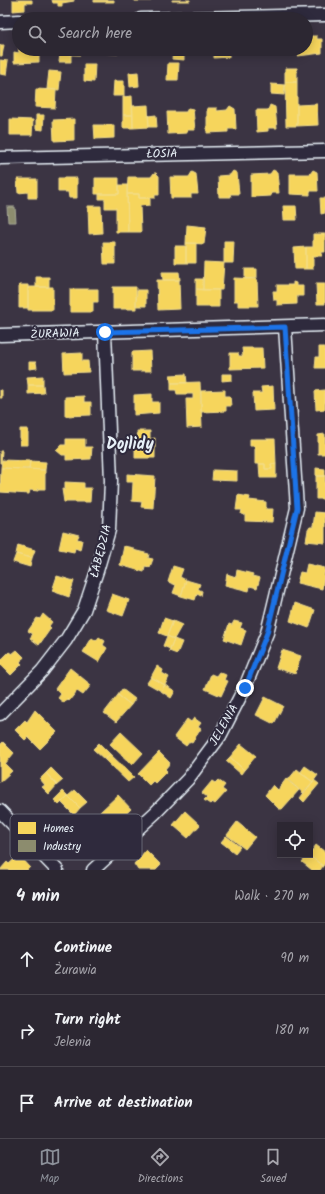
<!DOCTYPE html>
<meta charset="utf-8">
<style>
:root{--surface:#2c2732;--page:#38333e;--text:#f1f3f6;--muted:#a6a5ac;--line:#48444d;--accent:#8c9099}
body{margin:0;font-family:Kalam,sans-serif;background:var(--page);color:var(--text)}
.controls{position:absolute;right:12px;bottom:12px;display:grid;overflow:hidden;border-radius:0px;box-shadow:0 2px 10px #0003}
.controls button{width:36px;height:36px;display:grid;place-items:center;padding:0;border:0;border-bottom:1px solid var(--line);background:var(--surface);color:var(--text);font:20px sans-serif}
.stop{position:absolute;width:12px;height:12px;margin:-9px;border:3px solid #1a73e8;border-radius:50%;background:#fff}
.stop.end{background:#1a73e8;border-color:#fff;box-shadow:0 1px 4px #0008}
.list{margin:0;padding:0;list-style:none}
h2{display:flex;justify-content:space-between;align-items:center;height:52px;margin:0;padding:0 16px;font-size:17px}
h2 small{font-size:13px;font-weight:400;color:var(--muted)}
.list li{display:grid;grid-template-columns:26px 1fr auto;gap:12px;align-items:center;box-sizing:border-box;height:72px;padding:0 16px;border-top:1px solid var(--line)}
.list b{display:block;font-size:15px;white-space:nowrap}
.list p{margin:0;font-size:13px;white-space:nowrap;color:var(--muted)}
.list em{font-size:13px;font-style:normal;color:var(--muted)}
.icon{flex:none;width:22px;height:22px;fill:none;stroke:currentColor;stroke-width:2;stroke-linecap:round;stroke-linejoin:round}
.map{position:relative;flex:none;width:325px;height:870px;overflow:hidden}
.search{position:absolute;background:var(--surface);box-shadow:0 2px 10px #0003;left:12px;right:12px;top:12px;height:44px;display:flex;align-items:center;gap:10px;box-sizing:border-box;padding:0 14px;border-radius:22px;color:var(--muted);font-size:15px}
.sheet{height:268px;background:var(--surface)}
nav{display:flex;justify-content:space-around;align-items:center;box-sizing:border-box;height:56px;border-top:1px solid var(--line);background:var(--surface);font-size:11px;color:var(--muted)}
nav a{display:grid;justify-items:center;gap:2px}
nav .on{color:var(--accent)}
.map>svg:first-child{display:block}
</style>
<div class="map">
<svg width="325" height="870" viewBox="0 0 325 870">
<rect width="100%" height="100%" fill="#3b3443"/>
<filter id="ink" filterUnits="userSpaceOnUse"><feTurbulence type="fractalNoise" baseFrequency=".025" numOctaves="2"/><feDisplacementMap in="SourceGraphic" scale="8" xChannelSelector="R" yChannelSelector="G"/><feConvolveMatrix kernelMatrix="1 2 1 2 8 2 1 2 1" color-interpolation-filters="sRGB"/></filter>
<g filter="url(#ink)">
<!-- homes -->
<path fill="#f6d55c" stroke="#f2dd8b" d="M13,0H32V3H25V10L13,11Z
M52,0H74V1L62,3V6H58V3H53Z
M94,0H114V2H94Z
M134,0H151V1H135Z
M172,0H190V1H172Z
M306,36H317V39H322V53L298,56V49H306Z
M18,43L19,49H45L46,53H39V62L14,63V52L19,53Z
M0,45H4L2,56H0Z
M51,49H80V55L51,54Z
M93,49H118V54L92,53Z
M134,49H155V53L134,51Z
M172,49H196V52Z
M211,49H229V57L214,58V53H211Z
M251,49H269V52L251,54Z
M173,51L184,52V60L172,59Z
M60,54H71V62H59Z
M0,60L8,61L6,75L0,74Z
M168,63H179L178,80H167Z
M84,64H95L94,82L84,81Z
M285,68H297V82H285Z
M49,71L61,72L59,90L47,89Z
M138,72L139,86L130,87L129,73Z
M114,81H124V96H113Z
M285,82H297V126H286Z
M271,84L285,85L284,95L271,94Z
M36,89L56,90L55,108L35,107Z
M132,96L133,115H123V97Z
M317,104L318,125L297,126V105Z
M148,105L149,127L133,128L132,106Z
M270,105L275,107L277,128H268V131L257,132L256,110H268Z
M230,106L235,109L236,129H228V132L207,133V108H217V111L227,110Z
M188,108L193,109L195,130H187V133L168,134L167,112H186Z
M36,115H44L43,130L36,129Z
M123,115H133V128H123Z
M156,115L157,127H149L148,116Z
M10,119L33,120L32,135H10Z
M74,119V140L54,141L53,120Z
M94,125H114V138L95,139Z
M273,170L277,172L279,193H271V196L251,197V175L270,174Z
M313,170L317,172L318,191H310V195L290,194V174H310Z
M233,171L237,173L239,194H230L231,197H219L218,176L230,175Z
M192,172L196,174L198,194H191V198H171L170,177H189Z
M154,173H156L159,176V195H155V198H139V194H127L128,177H151Z
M58,178H77V198H69L68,192H58Z
M95,178H119V194H95Z
M17,179H37V198H28V192L18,193Z
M119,185H127L128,232H116V208H105V199H99V194H119Z
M127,194H139V198H150V205L140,206L141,232H128Z
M320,198H325V213L321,214Z
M88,206H101L102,233L89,234Z
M283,206H296L297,220H284Z
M187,225L206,227L204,244L186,243Z
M313,234H325V252H322V256H313V269H306V247H313Z
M224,241H234L233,263H224Z
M103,242H115V264H104Z
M186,243H196V263H186Z
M175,246H186V263H175Z
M306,247V269H295L294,248Z
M204,262L224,263L222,290H203Z
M245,269H257V278L245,279Z
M162,272H179L180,280H163Z
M36,277H49V287H36Z
M234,278L257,279L258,306H238V301H234Z
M196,279H203V290L196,289Z
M157,280H179L180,309L158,310Z
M293,282L296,283V286H303V296H297V304L277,305V300H274L273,291H277V285H293Z
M316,284H325V304H317Z
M19,285H28V308H19Z
M28,287H53V310H28Z
M113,287H136V309H113Z
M70,289H98V302H93V312H70Z
M196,289L219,290V307H196Z
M137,290H146V306H136Z
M319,347H325V368H315L316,357H319Z
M242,348H262L263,368L230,369V353H238L239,356H243Z
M150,351L151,371H132V352Z
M82,353V361H88L89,372L64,373L63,354Z
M29,362H36L37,368L29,369Z
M186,374L187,383H171L170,375Z
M222,374H232V380L222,381Z
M43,376V385H28L27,377Z
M200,382L202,427L187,428L186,399H193V394H177L176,390H171V383Z
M28,385H43L44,393L28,394Z
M273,386L274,410L254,411L253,393H262L261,387Z
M0,390H2V398H0Z
M225,390V396H230L231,406H226V411L201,412V391Z
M325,390V409L316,410L315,391Z
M152,394V402H159V413L134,415V395Z
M84,396V402H91V415L65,416V397Z
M20,429H28V445H20Z
M137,431H150V439L155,438V458H135V439H138Z
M325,434V454H318V435Z
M66,439H85V447H92L91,459L66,460V455H62L56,450L62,445H66Z
M250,439H275L276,464H271L272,469H265V464H255V446H250Z
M0,451H2L1,463H0Z
M2,460L30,461L29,469L1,468Z
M30,461L46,462L45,470L29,469Z
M259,464H265V469H272L271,464H276V478H260Z
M1,468L45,470V489H38V491L30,490L29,494L0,492Z
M316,468L325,469V476H316Z
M213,470L237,471V481L212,480Z
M127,474L155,476L153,508L141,507L142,502L132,501L133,482H127Z
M316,476H325V499H316Z
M65,482L84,483V488H91L90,502H64L62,489L65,490Z
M238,495L250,497L249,500L266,502V509H273L272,522L245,521V515L241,514L242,510H236Z
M315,512L325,513V543L306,541L308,530L310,527H313Z
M63,531L79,535L77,539L82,540L80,550L75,548L74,552L59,549Z
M18,545L35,550L32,558L16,554Z
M124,546L133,548V550L149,554L148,558L153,559L150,567L145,566L144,572L120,565Z
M16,554L32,558L30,567L13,562Z
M307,564L325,568L322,589L297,583L300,572L305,573Z
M173,566L183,569L180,577L186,580L181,596L173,593L176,585L168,582Z
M237,570L253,574L252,576L260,578L257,588L250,586L249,591L225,585L227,574L236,577Z
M57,576L74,581L69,597L52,591Z
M186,580L200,584L198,589L202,591L201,596L197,594L195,600L181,596Z
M112,594L129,600L123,616L106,610Z
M295,603L315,610L309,628L290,621Z
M43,614L52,622L49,626L51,628L39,645L30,638L33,634L28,631L37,618L40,619Z
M164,618L173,621L167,636L159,633Z
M173,621L182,625L174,639L167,636Z
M234,621L242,623L240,628L246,630L241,645L224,639L229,624L232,625Z
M167,636L174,639L170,649L163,646Z
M99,637L105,641L103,645L107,648L99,662L83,652L92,638L96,641Z
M174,639L182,642L177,654L169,651Z
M17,650L24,657L20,662L22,664L11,675L0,664V661L9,652L12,654Z
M282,650L301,656L295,674L276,668Z
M157,666L163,670L162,673L169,677L165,685L151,677Z
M70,668L91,685L83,695L77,691L69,701L67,699L64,703L58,698L61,694L55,689Z
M219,672L226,675L224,680L228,681L221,696L205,689L211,674L216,676Z
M151,677L165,685L161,691L147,683Z
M165,685L175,691L171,698L161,691Z
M122,689L135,699L131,705L118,695Z
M118,695L131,705L116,722L104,713Z
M265,697L283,706L274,724L256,715Z
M35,710L57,732L40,749L28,737L25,740L15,730L25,720L27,722Z
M194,718L201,723L198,727L201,729L192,742L190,741L186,746L174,737L187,719L191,722Z
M121,732L143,753L132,765L110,744Z
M3,742L14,753L5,764L12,771L0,782V745Z
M99,743L110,754L105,760L93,749Z
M241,744L256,756L244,770L230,757Z
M159,752L170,763L165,769L167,771L155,783L153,781L149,785L138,774Z
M110,754L134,777L128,782L105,760Z
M230,757L244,770L241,774L226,761Z
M305,766L318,775L313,782L300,773Z
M51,768L63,780L57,785L46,773Z
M297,769L313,782L303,793L288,780Z
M46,773L57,785L49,794L42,787L45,785L40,779Z
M286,779L299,790L282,809H279L265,795L273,785L278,790Z
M218,780L225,785L222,789L226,792L215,804L212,802L210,804L204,800L207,797L202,793L212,781L215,783Z
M314,780L319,784L304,802L300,798Z
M75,790L87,802L80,808L68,796Z
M63,791L68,796L59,805L54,800Z
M118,795L131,809L113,826L100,812Z
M68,796L80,808L74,815L61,802Z
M185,811L200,825L188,838L173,825Z
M237,822L255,837L245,849L227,835Z
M226,836L240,847L235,853L221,842Z
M316,845L325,852V863L323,866L309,855Z
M146,850L161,865L156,870H138L134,864Z
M19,855L30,867L27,870H0L7,862L9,864Z
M308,855L323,866L320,870H312L302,862Z"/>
<!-- industry -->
<path fill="#8c8c6e" stroke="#a8aa97" d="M7,207H15L16,222H8Z"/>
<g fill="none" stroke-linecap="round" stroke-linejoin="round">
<!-- minor casing -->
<g stroke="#e8f1f8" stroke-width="15">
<path id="minor" d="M141,19L325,15
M0,22L19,21
M0,158L325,151
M0,335L325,325
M0,714L42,671L66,640L84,610L97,571L109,530L111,481L105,332
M0,811L57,870
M93,870L155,813L188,779L220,736L245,687L267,633L297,508L285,327"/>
</g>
<!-- minor -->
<use href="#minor" stroke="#2f2a3d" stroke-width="12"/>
</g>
</g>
<g fill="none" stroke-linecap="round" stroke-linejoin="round" filter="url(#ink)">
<!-- route -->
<path stroke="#1a73e8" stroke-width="5" d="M105,332L285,327L297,508L267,633L245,688"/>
</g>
<g text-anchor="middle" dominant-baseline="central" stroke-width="4" stroke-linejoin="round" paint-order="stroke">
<!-- street labels -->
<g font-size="12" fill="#e8f1f8" stroke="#2f2a3d">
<text transform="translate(162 154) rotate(-1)">ŁOSIA</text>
<text transform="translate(55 334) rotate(-2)">ŻURAWIA</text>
<text transform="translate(101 551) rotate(-76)">ŁABĘDZIA</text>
<text transform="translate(224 725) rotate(-60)">JELENIA</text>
</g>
<!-- district labels -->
<g font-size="16" font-weight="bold" fill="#e8f1f8" stroke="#2f2a3d">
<text x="130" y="444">Dojlidy</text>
</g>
</g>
<!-- legend -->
<rect x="10" y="814" width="132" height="46" rx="6" fill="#2f2a3d" stroke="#666675" stroke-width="1"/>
<rect x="18" y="822" width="18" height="12" fill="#f6d55c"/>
<rect x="18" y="840" width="18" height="12" fill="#8c8c6e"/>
<g font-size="11" fill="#e8f1f8">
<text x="43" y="832">Homes</text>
<text x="43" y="850">Industry</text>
</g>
</svg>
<div class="controls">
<button><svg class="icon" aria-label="locate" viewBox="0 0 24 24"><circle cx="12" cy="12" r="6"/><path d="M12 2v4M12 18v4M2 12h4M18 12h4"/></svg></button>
</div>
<div class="stop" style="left:105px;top:332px"></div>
<div class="stop end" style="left:245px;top:688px"></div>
<div class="search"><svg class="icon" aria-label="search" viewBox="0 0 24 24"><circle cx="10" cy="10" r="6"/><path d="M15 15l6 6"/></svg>Search here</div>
</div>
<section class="sheet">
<h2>4 min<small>Walk · 270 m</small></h2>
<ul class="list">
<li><svg class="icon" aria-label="ahead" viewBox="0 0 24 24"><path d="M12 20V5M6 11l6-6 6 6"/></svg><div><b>Continue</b><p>Żurawia</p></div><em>90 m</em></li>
<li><svg class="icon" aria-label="right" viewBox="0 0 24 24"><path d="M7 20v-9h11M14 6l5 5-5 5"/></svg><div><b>Turn right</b><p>Jelenia</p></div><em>180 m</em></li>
<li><svg class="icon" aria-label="arrive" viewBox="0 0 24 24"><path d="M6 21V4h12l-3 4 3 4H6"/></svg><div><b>Arrive at destination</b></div></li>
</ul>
</section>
<nav>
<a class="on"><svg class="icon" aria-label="map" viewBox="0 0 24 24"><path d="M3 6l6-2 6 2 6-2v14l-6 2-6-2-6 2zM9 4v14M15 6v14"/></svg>Map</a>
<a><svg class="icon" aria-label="directions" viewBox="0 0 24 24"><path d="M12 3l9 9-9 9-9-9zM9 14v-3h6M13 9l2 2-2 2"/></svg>Directions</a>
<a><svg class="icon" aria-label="saved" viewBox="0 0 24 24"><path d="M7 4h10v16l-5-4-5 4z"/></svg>Saved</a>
</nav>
